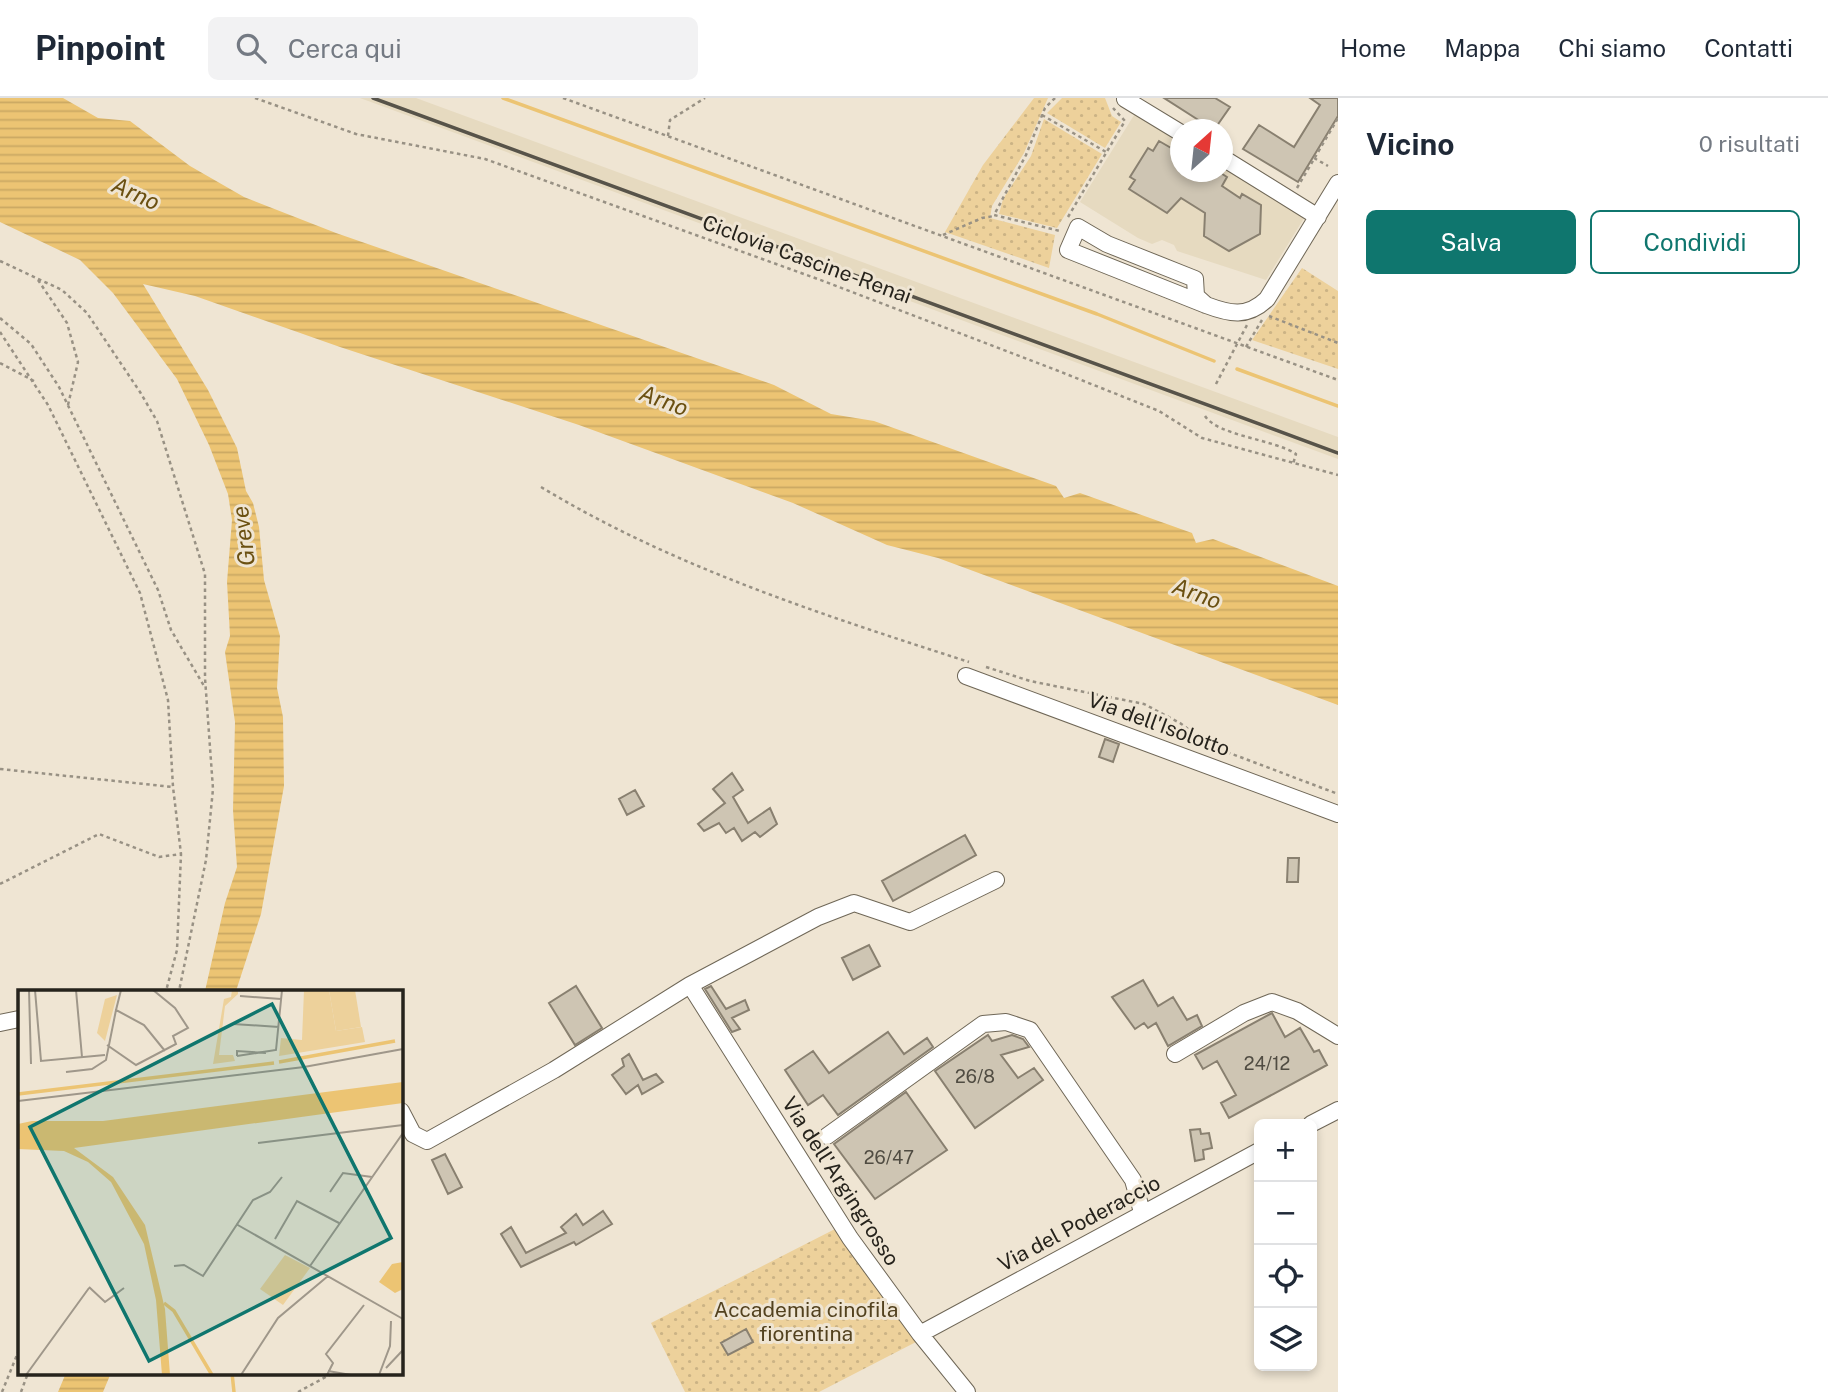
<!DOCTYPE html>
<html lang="it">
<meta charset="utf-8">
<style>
:root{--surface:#fff;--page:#f2f2f3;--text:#1f2937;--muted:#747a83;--line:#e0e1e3;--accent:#0f766e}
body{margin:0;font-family:"Public Sans",sans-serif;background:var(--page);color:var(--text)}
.controls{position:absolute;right:21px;bottom:21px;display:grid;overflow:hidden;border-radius:10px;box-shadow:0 4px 10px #0003}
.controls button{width:63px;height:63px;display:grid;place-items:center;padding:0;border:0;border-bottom:2px solid var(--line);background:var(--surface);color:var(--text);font:35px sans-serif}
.compass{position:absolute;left:1170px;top:21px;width:63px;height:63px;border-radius:50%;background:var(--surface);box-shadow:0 4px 10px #0003;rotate:27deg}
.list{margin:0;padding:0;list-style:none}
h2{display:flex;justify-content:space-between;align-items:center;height:91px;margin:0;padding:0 28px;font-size:30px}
h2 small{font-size:23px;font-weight:400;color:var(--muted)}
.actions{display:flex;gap:14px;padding:21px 28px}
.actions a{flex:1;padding:16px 0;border:2px solid var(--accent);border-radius:10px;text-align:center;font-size:24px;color:var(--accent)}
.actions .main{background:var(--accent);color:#fff}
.icon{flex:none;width:38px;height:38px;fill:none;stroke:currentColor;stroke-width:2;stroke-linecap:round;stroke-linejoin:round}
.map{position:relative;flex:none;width:1338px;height:1294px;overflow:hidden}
header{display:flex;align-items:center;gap:42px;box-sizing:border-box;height:98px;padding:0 35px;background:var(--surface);border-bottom:2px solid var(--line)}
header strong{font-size:33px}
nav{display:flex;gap:38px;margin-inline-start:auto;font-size:24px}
.search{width:490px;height:63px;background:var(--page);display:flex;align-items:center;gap:18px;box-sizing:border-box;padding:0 24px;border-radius:10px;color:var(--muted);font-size:26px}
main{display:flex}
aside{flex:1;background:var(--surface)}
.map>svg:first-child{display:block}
</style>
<header>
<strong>Pinpoint</strong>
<div class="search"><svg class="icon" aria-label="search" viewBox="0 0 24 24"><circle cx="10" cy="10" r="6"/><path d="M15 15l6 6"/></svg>Cerca qui</div>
<nav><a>Home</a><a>Mappa</a><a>Chi siamo</a><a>Contatti</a></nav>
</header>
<main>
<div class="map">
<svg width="1338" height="1294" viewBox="0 0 1338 1294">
<defs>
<pattern id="green-dots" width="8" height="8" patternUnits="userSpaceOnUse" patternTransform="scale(1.75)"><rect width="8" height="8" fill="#edd19b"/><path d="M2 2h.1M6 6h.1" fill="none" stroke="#cbb385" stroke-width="1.8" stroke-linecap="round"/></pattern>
<pattern id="water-rules" width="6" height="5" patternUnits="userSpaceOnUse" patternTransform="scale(1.75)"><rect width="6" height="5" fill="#ecc473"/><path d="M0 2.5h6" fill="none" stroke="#caa863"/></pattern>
</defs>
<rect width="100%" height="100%" fill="#efe5d3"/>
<!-- built -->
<path fill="#e6dac0" d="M360,0H416L1338,339V361Z
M1136,14L1180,41L1181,74H1223V66L1306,117L1266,182L1177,153L1174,147L1162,142L1152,146L1138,140L1080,104Z"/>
<!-- green -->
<path fill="url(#green-dots)" d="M1034,0H1048L1024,55L992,108L990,120L1055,137L1049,170L945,134L983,67Z
M1062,0H1105L1112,18L1121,24L1105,50L1047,15Z
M1044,21L1102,56L1057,130L999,116L1003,101L1031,58Z
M1302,170L1338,193V271L1252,242Z
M835,1131L916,1244L819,1294H685L651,1225Z"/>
<!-- water -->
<path fill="url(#water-rules)" d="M0,0H63L98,20L130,23L190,68L244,99L336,135L774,287L831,316L874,323L1056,388L1064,400L1080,395L1192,435L1196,445L1213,441L1338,488V607L938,460L887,447L793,405L579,327L340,249L195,198L143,186L208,292L237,350L246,393L253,405L259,429L264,482L280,538L277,590L283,619L284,688L261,816L236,893H205L225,805L237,769L233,712L235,624L225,554L230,538L227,484L232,422L228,396L209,347L177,281L113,195L80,162L0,124Z
M66,1275H111L103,1294H58Z"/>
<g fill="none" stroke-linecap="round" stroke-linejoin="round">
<!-- stream -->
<path stroke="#ecc473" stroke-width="3.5" d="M503,0L1097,216L1214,263
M1237,271L1338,308
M232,1275L234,1294"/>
</g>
<!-- building -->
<path fill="#cec5b3" stroke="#898070" stroke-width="2" d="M1164,0H1215L1230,9L1214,32Z
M1310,0H1338V18L1298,84L1243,51L1259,27L1294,49L1320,7Z
M1159,43L1178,54L1174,60L1180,64V74H1219L1227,79L1222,88L1240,100L1242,96L1261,107L1260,136L1229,153L1204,138L1205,115L1181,100L1167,115L1129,91L1135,82L1130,79L1148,50L1153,53Z
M1105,641L1119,646L1113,664L1099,659Z
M732,675L743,692L733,699L748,725L770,710L777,726L760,739L755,734L742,743L734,730L726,735L719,725L704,733L698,726L725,705L713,691Z
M635,692L644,708L627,717L619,701Z
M965,737L976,757L893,803L882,783Z
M1288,760H1299L1298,784H1287Z
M869,847L880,868L853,882L842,860Z
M1143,882L1158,908L1173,899L1187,922L1197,917L1202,928L1168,948L1156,925L1148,930L1144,925L1135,931L1112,899Z
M576,888L602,930L575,947L549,905Z
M711,888L726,911L745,902L749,912L732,920L740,931L732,934L705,891Z
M1272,915L1285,939L1300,930L1314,954L1319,952L1327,967L1229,1020L1221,1005L1236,997L1217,963L1203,971L1195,957Z
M888,934L904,956L927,940L933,949L838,1017L823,997L808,1007L785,972L813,953L829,975Z
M988,937L992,943L1012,937L1023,941L1029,949L1001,957L1018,980L1034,970L1043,982L975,1030L935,973Z
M629,956L643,982L656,976L663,984L642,996L638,987L626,996L612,977L624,968L622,961Z
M906,994L947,1052L875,1101L834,1046Z
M1200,1031L1201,1036L1209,1035L1212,1050L1203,1052L1204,1061L1195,1063L1190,1032Z
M445,1056L462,1089L448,1096L432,1062Z
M603,1113L612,1126L576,1147L574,1144L521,1169L501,1136L511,1129L526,1155L566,1135L561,1129L576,1116L583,1127Z
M746,1231L753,1244L728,1257L721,1245Z"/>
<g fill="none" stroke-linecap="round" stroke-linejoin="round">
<!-- minor casing -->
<g stroke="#6f6757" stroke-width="18">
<path id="minor" d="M1125,1L1181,35
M1223,60L1318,119
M1206,207L1196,198L1195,181L1107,146L1078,129L1068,152L1206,207C1230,216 1247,220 1267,201L1338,85
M966,578L1338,716
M690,887L850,1140L920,1236L967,1294
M0,925L19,921
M1175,956L1244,915L1272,904L1297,913L1338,938
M401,1013L413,1036L427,1043L554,972L690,887L818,819L854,805L910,824L996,782
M1311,1026L1338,1012
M827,1038L983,926L1006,924L1030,932L1133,1082L1142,1114
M920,1236L1259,1053"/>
</g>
<!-- path -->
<path stroke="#989184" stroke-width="2.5" stroke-dasharray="3.5 3.5" stroke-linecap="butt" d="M255,0L356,36L485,61L826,184L1056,272L1159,313L1202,340L1338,377
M563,0L1338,282
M1055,0L1045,10L1026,57L994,117L1060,133
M1042,17L1106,54
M668,38L670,22L705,0
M1314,60L1328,68
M1297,90L1338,20
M1068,119L1125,23L1113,10
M943,137L982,120L994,118
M0,163L62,192L87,215L140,294L157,323L205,476V580L213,691L206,762L179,893
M38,182L67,225L78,264L68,307
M1269,218L1338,245
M0,220L31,246L59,289L158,492L171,532L204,588
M0,234L48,307L140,495L168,602L173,689L181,756
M1246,249L1262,222
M0,265L34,283
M1216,286L1247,227
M1205,318C1218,338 1273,341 1296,356L1293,366
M541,389C673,469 823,517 969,564
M986,569L1030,583L1144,606L1180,625L1211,648L1338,696
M0,671L173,689
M0,786L99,736L159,759L181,756L177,852L166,893
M2,1294L19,1252
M21,1294L28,1275
M298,1294L333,1275"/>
<!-- minor -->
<use href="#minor" stroke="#fff" stroke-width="16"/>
<!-- rail -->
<path stroke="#575349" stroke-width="3.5" d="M373,0L1338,355"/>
</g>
<g text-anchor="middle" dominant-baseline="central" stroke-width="6" stroke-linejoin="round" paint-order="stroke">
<!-- number labels -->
<g font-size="18" fill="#504c42">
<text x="1267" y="965">24/12</text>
<text x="975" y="978">26/8</text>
<text x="889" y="1059">26/47</text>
</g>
<!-- street labels -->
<g font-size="21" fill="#26231c" stroke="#efe5d3">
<text transform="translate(807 161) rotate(20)">Ciclovia Cascine-Renai</text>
<text transform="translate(1159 626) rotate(20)">Via dell'Isolotto</text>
<text transform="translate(841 1083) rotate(57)">Via dell'Argingrosso</text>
<text transform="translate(1079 1125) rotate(-28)">Via del Poderaccio</text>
</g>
<!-- park labels -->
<g font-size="21" fill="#53421f" stroke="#efe5d3">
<text x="806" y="1211">Accademia cinofila<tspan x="806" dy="24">fiorentina</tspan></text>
</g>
<!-- water labels -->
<g font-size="23" font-style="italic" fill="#6b5011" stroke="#efe5d3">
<text transform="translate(136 95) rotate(24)">Arno</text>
<text transform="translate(664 302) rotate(20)">Arno</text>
<text transform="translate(243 438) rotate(-97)">Greve</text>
<text transform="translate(1197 495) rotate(20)">Arno</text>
</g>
</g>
<!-- overview -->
<g transform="translate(18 892)">
<rect width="385" height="385" fill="#efe5d3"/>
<path d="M214,0H220V4L207,16L201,65H215L217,71L195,74L206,9L213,7ZM286,0H311L318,41L344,37L347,52L261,66L263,48L284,50ZM99,5L87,51L79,43L87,9ZM267,265L292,278L265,315L242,299Z" fill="#edd19b"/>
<path d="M311,0H337L343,37L318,41Z" fill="#edd19b"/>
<path d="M385,92V113L56,158L95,187L127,235L147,319L152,385H144L138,310L126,254L93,192L70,172L46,161L0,159V134L14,131H85ZM385,272V299L377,303L361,292L374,274Z" fill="#ecc473"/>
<path fill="none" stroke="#ecc473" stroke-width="3.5" d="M261,72L377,51M0,104L256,73M146,313L156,321L194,385"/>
<path fill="none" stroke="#9f978a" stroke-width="2" d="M11,0L13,74M17,0L23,71L87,65M58,0L64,67M103,0L98,20L126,35L147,61M222,6L263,9M215,34L261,37M89,55L118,75L158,54L155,46L170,38L157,18L135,0M219,66L258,60L264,0M219,66V61L248,63M48,82L74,79L88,70L98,20M0,111L286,77L385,59M240,153L385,135M312,202L325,183L354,187M218,234L385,329M257,249L279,211L321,233M156,276L166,275L185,286L235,210L252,202L264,187M292,276L385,143M71,297L87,312L106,298M368,378L385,360M310,381L333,385M8,385L71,298M223,385L260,328L310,286M309,385L315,373L308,364L346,315M361,385L372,356L373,331"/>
<path fill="#0f766e" fill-opacity="0.15" stroke="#0f766e" stroke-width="3.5" d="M254,14L373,248L131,371L12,137Z"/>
<rect width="385" height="385" fill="none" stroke="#26231c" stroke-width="3.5"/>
</g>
</svg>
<div class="controls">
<button>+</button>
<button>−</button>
<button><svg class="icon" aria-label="locate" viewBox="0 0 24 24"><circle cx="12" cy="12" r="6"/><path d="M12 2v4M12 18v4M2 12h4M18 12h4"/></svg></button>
<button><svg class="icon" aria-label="layers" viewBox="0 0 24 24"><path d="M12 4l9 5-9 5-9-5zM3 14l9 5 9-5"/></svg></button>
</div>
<svg class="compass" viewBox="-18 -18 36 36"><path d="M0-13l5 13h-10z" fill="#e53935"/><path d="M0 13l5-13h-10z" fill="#747a83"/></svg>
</div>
<aside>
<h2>Vicino<small>0 risultati</small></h2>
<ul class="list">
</ul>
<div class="actions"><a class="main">Salva</a><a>Condividi</a></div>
</aside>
</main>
